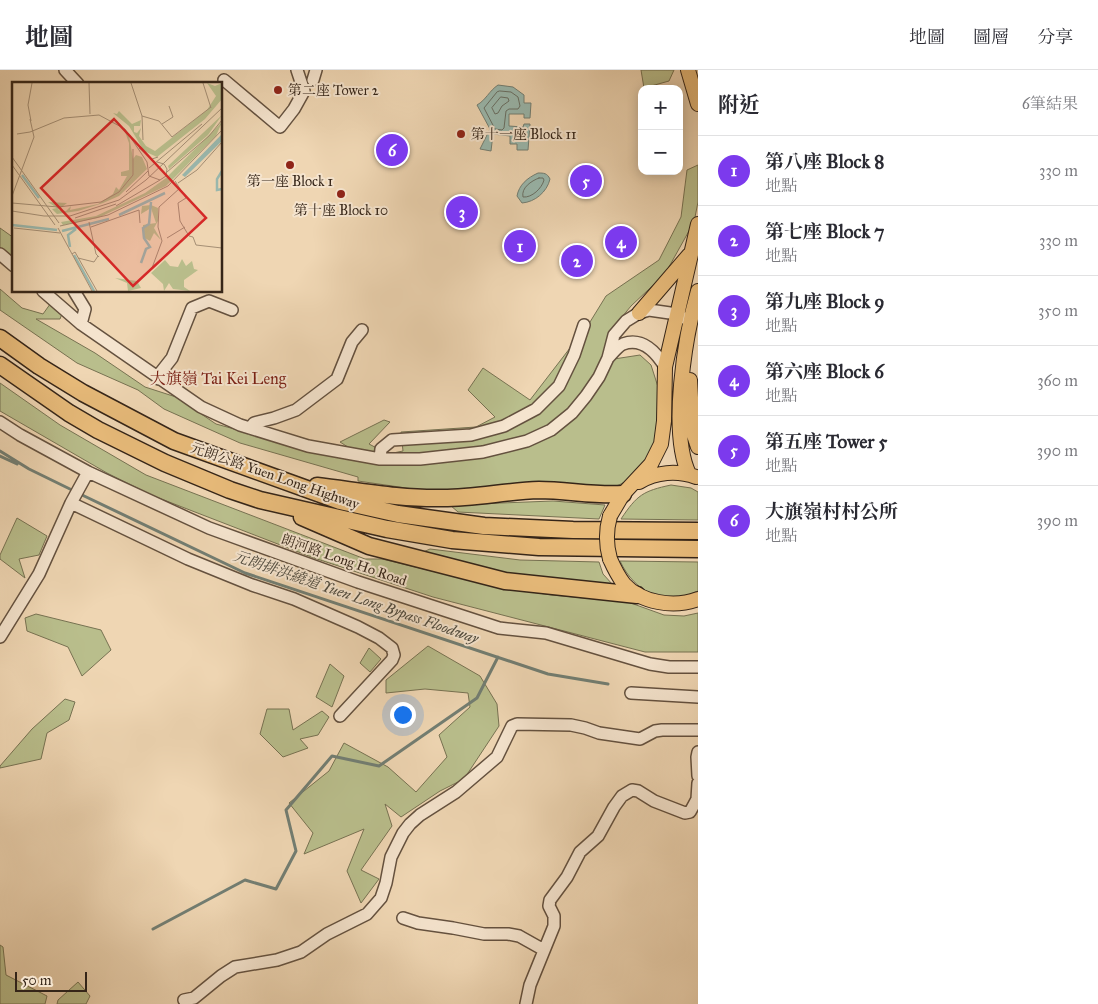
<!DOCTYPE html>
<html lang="zh-TW">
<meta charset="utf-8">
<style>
:root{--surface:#fff;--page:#f7f7f7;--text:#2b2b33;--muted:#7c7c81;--line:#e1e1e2;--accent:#7c3aed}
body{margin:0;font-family:"IM FELL Great Primer","Noto Serif TC",serif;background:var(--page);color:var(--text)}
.controls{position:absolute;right:15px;top:15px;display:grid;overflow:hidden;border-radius:10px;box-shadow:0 2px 12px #0003}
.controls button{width:45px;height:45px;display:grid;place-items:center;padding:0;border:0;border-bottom:1px solid var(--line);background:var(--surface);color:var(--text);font:25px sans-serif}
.scale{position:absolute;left:15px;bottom:12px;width:72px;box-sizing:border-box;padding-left:5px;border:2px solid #352518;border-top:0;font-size:14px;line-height:18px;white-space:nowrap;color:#352518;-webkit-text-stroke:4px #f5e4ce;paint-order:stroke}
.you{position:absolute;left:402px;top:644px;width:18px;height:18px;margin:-12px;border:4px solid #fff;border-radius:50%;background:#1a73e8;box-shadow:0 0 0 8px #1a73e833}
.badge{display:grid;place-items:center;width:32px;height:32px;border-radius:50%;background:var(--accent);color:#fff;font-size:16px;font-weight:700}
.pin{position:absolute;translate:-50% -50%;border:2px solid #fff;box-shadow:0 1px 5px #0006}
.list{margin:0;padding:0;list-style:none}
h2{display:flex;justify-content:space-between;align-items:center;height:65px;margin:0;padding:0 20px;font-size:21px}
h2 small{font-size:16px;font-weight:400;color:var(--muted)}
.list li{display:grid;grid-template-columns:32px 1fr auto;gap:15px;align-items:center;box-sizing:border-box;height:70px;padding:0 20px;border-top:1px solid var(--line)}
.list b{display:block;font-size:19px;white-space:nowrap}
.list p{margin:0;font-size:16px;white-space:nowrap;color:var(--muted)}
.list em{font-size:16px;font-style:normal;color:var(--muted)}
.map{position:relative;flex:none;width:698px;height:934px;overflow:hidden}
header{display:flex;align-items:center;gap:30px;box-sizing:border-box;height:70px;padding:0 25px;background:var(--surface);border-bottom:1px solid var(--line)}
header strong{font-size:24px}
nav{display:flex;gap:28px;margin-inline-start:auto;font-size:18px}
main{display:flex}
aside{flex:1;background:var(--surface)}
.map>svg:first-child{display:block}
</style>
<header>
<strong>地圖</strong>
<nav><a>地圖</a><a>圖層</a><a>分享</a></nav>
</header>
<main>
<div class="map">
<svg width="698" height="934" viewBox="0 0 698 934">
<rect width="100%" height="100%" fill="#efd6b3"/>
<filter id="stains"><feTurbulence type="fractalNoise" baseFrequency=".004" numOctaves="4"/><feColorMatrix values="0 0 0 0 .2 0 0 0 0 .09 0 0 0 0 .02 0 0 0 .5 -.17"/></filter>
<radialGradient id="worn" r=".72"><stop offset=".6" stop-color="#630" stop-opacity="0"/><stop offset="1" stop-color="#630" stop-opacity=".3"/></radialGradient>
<!-- green -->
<path fill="#b9be8c" stroke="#777252" d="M641,0H674L669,11L644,18Z
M698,95V132L694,152L665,204L631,236L612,259L601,291L640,285L651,295L659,320L660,346L652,385L628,410L619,415L607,418L521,414L447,420H420L358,411V407L240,373L164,339L138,320L77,293L0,240V219L22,238L43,244L53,230L65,236L60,249H36L95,283L145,317L176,327L216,354L319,382L351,379L340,372L384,350L390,352L369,374L388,384L403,381L401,362L476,357L495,347L468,320L483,298L530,330L590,252L606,226L659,190L681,147L687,100Z
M0,158L14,168V190L0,191Z
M0,313L60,355L146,405L365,489H382L503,518L552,525L628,532L664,545L684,546L698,543V582H645L433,527L314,488L151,425L107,403L0,341Z
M671,415L691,418L698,422V450L621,449C637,425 643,421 671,415Z
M553,431L605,435L599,449L458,442L450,435Z
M17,448L47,466L39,485L19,489L25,508L0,489V485Z
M430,479L520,490L599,492L603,504L613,515L515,506L421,483Z
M620,491L698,492V521C665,537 635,523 620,491Z
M36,544L101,560L111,580L82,606L68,577L27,561L25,548Z
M428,576L480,606L497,634L499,656L464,709L440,721L401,747L385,734L392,756L361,800L379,809L361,833L347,801L364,759L304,784L313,763L289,733L329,701L344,673L388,697L416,722L447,687L439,665L470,637L468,623L425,619L386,623V610Z
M369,578L381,589L370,602L360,593Z
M330,594L344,606L332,637L316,627Z
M65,629L75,632L69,650L47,663L41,689L0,698V696L32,659Z
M267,639H289L293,660L322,641L329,647L318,665L300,669L308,678L283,687L260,664Z
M0,875L3,877L6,905L47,926L45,934H0Z
M78,912L90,926L86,934H57L58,930Z"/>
<!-- water -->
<path fill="#9ab9af" stroke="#727e73" d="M498,15L513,17L524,25V33H531L530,48H524V44H509V56L523,57L524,54H530L528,80H517V74H510V66L493,64L491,81L480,79L490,59L477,35C486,30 489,21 498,15Z
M538,103C544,103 547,103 550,109C547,122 535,132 522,133L517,126C519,115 527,108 538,103Z"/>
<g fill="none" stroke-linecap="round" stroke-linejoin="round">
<!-- shore -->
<path stroke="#686f64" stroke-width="1" d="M500,21L511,22L518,27L520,36L518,39H509L506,41L504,58L502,60L495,59L484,38L497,22Z
M501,27L508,28L509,31L502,36L498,43L495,44L492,38Z
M539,108H543L544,110C542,118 532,128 523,127C521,118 531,111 539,108Z"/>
<!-- stream -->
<path stroke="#727e73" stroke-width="3" d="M0,381L29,399L74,421
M0,386L17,394
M80,424L245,503L548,604L608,614
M153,859L245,810L276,819L296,781L286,740L332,686L379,696L477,628L498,587"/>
<!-- minor casing -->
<g stroke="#64513f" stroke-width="14">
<path id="minor" d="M65,0L78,14
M224,10L280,57L294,39L304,21L297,0
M313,10L316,0
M0,184L14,196
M43,221L81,254L201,337L240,355L308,376L380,389H420L483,382L527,371L551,360L572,343L586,326L599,307L608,288L614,265L626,251L639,243L649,240L670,243L684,248
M74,221L85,239L81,254
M608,288C612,284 618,276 623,274C642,267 656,282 665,297
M159,309L161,302L172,288L192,238L209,231L232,240
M0,352L20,365L88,402L209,458L358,512L499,558L546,563L650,594L669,597H698
M250,358L254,353L274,348L296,340L337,309L352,272L362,260
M380,389L381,379L392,370L471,365L504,356L536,339L559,316L574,285L584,255
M71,433L188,489L252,515L294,529L358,557L379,568L392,578L394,585L392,590L340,646
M0,567L39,504L71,433L88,402
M631,623L698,627
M698,682L697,687L698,706
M403,848L418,853L453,858L484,864H508L519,866L544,880
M184,930L194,928L221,906L235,897L277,890L301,882L327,864L367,844L381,828L386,813L391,787L403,763L410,754L420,745L456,722L497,687L512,656L517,654L571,655L585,658L599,663L640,669L655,661L662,660H698
M526,934L530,915L554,856V846L549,836L550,830L567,807L580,782L598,766L614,737L622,726L632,720L638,721L654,731L685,743L690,742L697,729L698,713"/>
</g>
<!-- major casing -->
<g stroke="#352518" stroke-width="16">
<path id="major" d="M688,0L698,34
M639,243L689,185
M690,310L693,362L698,377
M689,404C669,362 685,266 698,221
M639,412C656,402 677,400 696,407
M610,446L623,424L651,394L661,374L664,351L665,297L698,154
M610,489C614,498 618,506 624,514C641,533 674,538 698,529"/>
</g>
<!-- highway casing -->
<g stroke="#352518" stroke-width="19">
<path id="highway" d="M0,268L39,296L83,323L174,371L340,431L398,444L484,456L573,460L698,461
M0,295L69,343L98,360L165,393L230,420L260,430L387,459L452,470L539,477L698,479
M317,416C359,421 401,429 443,428C475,428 507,421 539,420C567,420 594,426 623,424
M302,447L369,476L505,511L637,525"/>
</g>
<!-- minor -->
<use href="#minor" stroke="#f5e4ce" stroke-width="11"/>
<!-- major -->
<use href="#major" stroke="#e8bb7a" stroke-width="14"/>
<!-- highway -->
<use href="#highway" stroke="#e8bb7a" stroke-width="16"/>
<!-- major-bridge casing -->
<g stroke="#352518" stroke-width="16" stroke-linecap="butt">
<path id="major-bridge" d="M610,489C606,475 606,460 610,446"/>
</g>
<!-- major-bridge -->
<use href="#major-bridge" stroke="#e8bb7a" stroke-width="14"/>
</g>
<!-- markers -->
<g fill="#8f2418" stroke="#f5e4ce" stroke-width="2">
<circle cx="278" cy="20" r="5"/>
<circle cx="461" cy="64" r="5"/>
<circle cx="290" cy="95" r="5"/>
<circle cx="341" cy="124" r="5"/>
</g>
<g text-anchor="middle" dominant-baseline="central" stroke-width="4" stroke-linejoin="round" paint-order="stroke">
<!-- poi labels -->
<g font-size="14" fill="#352518" stroke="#f5e4ce" text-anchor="start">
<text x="288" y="20">第二座 Tower 2</text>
<text x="471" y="64">第十一座 Block 11</text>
<text x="290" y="111" text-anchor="middle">第一座 Block 1</text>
<text x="341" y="140" text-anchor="middle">第十座 Block 10</text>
</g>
<!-- street labels -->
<g font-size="14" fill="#352518" stroke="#f5e4ce">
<text transform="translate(275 406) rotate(19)">元朗公路 Yuen Long Highway</text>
<text transform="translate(344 490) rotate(19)">朗河路 Long Ho Road</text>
</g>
<!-- water labels -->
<g font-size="15" font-style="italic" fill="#4e4a3e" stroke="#f5e4ce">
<text transform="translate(356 527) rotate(19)">元朗排洪繞道 Yuen Long Bypass Floodway</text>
</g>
<!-- quarter labels -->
<g font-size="16" fill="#7a1f14" stroke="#f5e4ce">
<text x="218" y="308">大旗嶺 Tai Kei Leng</text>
</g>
</g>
<!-- overview -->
<g transform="translate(12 12)">
<rect width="210" height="210" fill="#efd6b3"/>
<path d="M195,1L203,4L210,1V17L193,37L145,75L132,69L117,44L101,31L105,32L107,29L120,42L129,38L128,44H122V50L125,51L129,46L127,54L134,64L143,69L195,28L204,14ZM210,33L196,53L157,87L156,84ZM210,40L204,54L154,104L86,136L51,143L49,140L84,134L133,111L154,96ZM112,47L117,53L121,77L124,73L130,75L135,87L107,114L91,121L66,129L45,132L40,127L45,126L36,120L55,121L46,128L54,129L59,124L58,128L86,122L101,112L104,105L107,108L115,94H109V90L117,88V61ZM139,123L146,126V139L142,146L149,158L142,151L138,159L131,155V143L144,141L139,126L129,132L130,124ZM170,177L174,184L180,179L182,187L186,188L172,198V205L178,209L161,207L157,201L152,209L151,202L139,191L153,178L158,184L166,185ZM103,196L125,199L129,206L116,209L115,201Z" fill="#b9be8c"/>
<path d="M210,52V59L173,95L170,93Z" fill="#9ab9af"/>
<path fill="none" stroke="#9ab9af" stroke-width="2.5" d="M210,89L205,97V108L210,107M10,93L27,116M107,133L153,111M0,143L45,148M50,149L97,137M58,165L56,153L64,147M62,173L82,209M129,181L134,167L138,165L132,156L131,146L137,142L139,120"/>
<path fill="none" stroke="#a58f75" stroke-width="1" d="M77,1L78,32M119,1L130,34L131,58M191,1L199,26M130,34L147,39L160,55L199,25M19,39L16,23L20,1M150,42L161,35L157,24M5,52L18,50L52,36L87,33L113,47L135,80L137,94L148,98L154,94L155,87L152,82L145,80M127,66L140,77L146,75M0,75L47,141M0,83L43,143M137,86L190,42M155,90L197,54L210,38M163,99L174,116L166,121L168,139L177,154L181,155L184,163L210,166M166,101L185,88L210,60M114,110L136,89M0,114L22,55L18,37M0,121L46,125L89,120L107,110L121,93V67M104,124L148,98M0,129L32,134H58L107,118L134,98L210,26M63,136L104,122M77,140L84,172L87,175M48,144L96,133L156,104L210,48M79,145L127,128L128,141M2,146L48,151M46,146L80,209M155,156L173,145M60,172L63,170L85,209M66,176L82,180L86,174M140,186L150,159L146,145L147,125L168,106"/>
<path fill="#d62828" fill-opacity="0.15" stroke="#d62828" stroke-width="2.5" d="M102,37L194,136L121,204L29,106Z"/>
<rect width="210" height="210" fill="none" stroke="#352518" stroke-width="2.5"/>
</g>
<rect width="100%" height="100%" filter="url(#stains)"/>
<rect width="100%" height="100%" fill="url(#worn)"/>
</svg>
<div class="controls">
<button>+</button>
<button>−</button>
</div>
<div class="scale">50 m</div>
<div class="you"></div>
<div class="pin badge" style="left:520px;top:176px">1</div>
<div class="pin badge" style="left:577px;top:191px">2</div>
<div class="pin badge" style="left:462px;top:142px">3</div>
<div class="pin badge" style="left:621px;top:172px">4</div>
<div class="pin badge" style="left:586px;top:111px">5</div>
<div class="pin badge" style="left:392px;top:80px">6</div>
</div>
<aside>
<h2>附近<small>6筆結果</small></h2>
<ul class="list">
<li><span class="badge">1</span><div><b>第八座 Block 8</b><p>地點</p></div><em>330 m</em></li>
<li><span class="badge">2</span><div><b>第七座 Block 7</b><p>地點</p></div><em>330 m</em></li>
<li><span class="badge">3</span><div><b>第九座 Block 9</b><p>地點</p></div><em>350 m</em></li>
<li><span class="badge">4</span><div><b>第六座 Block 6</b><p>地點</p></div><em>360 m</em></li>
<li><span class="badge">5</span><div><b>第五座 Tower 5</b><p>地點</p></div><em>390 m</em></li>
<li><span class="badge">6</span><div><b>大旗嶺村村公所</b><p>地點</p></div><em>390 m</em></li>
</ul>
</aside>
</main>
